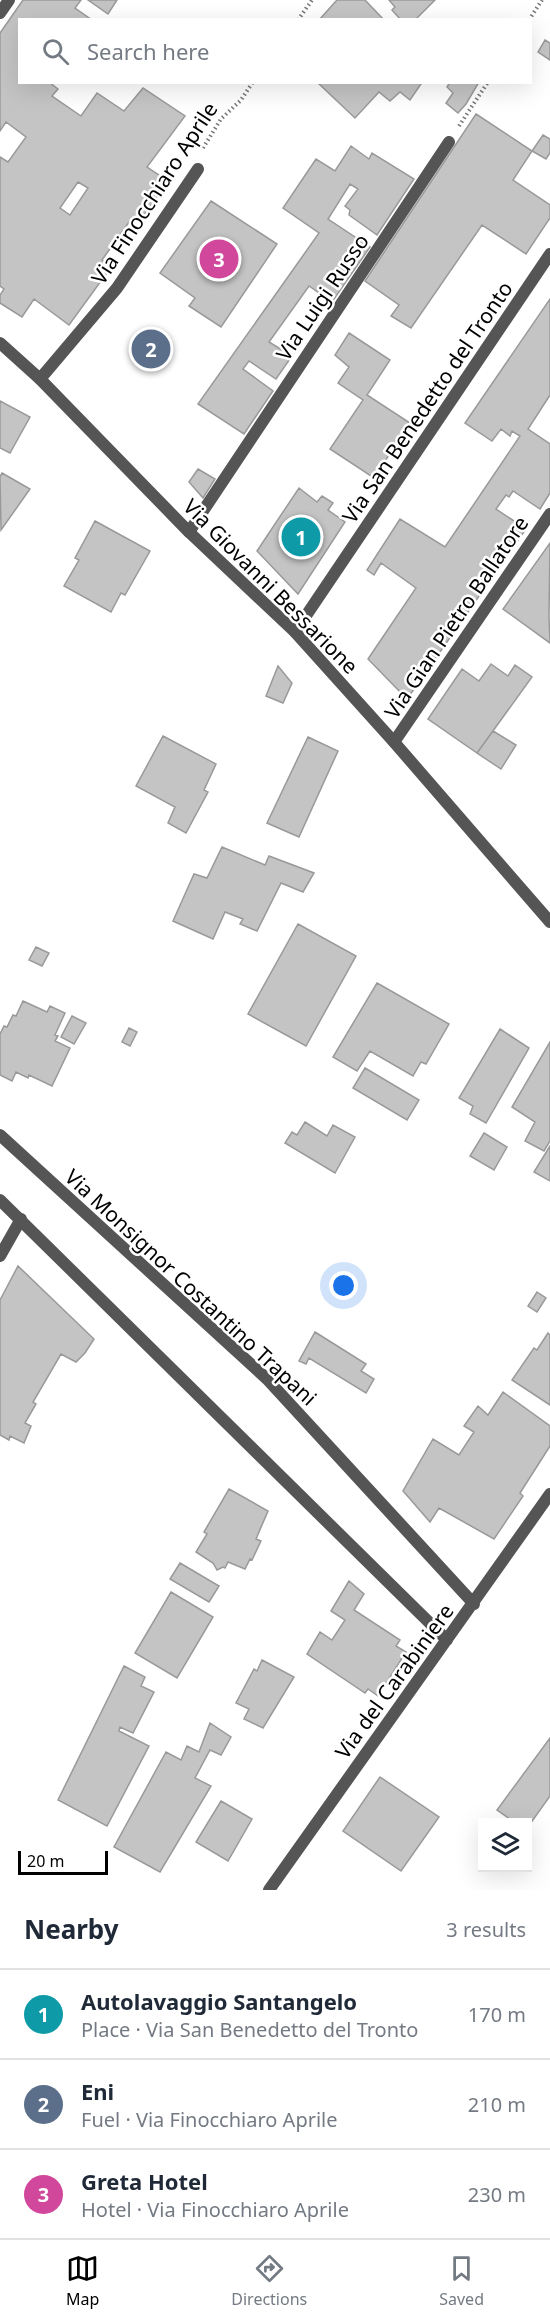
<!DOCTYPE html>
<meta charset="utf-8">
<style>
:root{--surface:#fff;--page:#f2f2f3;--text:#1f2937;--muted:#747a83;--line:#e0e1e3;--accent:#000}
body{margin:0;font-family:"Noto Sans",sans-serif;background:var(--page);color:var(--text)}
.controls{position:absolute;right:18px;bottom:18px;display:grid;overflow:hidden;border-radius:0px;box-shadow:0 6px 24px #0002}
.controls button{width:54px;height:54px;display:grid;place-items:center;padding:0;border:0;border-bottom:2px solid var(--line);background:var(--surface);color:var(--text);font:30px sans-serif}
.scale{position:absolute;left:18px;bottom:15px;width:90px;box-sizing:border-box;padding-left:6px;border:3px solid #000;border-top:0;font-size:16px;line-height:21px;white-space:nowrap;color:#000;-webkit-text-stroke:4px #fff;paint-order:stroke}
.you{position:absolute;left:344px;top:1286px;width:21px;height:21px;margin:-15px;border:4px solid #fff;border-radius:50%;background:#1a73e8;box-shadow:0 0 0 9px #1a73e833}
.badge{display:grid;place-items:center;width:39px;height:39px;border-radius:50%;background:var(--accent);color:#fff;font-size:20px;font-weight:700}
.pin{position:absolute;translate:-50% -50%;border:3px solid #fff;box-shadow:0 2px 6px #0006}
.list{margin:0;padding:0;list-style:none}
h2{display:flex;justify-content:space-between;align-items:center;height:78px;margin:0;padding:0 24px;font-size:26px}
h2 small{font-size:20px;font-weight:400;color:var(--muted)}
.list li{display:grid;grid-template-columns:39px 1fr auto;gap:18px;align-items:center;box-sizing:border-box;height:90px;padding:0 24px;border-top:2px solid var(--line)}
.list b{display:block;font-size:22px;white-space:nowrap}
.list p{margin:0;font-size:20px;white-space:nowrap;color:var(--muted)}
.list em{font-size:20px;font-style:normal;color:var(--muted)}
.icon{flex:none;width:33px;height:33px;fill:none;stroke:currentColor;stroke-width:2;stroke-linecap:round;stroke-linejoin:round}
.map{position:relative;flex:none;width:550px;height:1890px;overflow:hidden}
.search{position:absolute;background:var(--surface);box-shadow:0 6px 24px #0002;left:18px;right:18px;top:18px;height:66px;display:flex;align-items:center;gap:15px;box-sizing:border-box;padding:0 21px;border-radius:0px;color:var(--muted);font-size:22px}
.sheet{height:348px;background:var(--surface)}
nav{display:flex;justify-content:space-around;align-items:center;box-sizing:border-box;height:84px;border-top:2px solid var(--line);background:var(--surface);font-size:16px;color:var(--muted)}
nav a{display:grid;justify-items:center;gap:3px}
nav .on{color:var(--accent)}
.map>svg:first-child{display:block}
</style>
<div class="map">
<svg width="550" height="1890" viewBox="0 0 550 1890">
<rect width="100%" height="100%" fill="#fff"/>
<!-- building -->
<path fill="#c4c4c4" stroke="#999" stroke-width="1.5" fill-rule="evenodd" d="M23,0H81L75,8L92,20H20V82H49L58,89L52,96L81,116L97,93L124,111L143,88L185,116L147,167L168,181L139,222L132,218L102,260L112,266L69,325L34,299L22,317L0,303V295L4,289L0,286V157L8,162L26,137L6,122L0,131V33ZM78,182L88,188L70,215L60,208Z
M88,0H117L108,14Z
M337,0H365L384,20H319Z
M389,0H435L415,20H401L392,10L395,7Z
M545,40L550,43V60L538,52Z
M317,82H418L421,84L410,100L400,92L390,101L379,92L355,118Z
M450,82H479L466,104L458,113L446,103L453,93L447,87Z
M476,114L532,151L513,180L550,205V218L526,254L482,225L411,328L391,316L399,305L365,281Z
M543,135L550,139V153L546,159L532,151Z
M351,146L369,159L372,153L414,179L377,235L349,215L350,210L345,206L358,189L350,184L328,219L370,247L332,302L309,286L269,342L292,356L276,379L249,361L243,369L273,391L244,434L198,404L319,233L283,208L316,159L335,171Z
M211,201L277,244L221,327L189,306L195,298L160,273Z
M550,299V395L528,429L550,444V493L540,509L513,491L509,497L506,495L496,509L526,529L407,699L368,659L416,588L381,563L374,575L367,570L400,519L445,547L520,436L512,431L510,436L501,429L492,441L465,423Z
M349,333L390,360L367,395L410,423L374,478L330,449L363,400L338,383L349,367L335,355Z
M0,401L30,417L10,453L0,448Z
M198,469L215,479L203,498L189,482Z
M2,473L30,489L1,530L0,477Z
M299,488L317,502L322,496L333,503L328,510L345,522L298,594L257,551Z
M95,521L150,551L125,595L121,593L111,612L64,586L79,560L75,558Z
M550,543L549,616L550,643L503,609Z
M491,664L508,676L515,665L532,677L477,753L428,719L462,669L479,681Z
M278,666L292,683L283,703L266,696Z
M493,731L516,745L501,769L477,753Z
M163,736L216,764L204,790L208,792L186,833L168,823L175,807L136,786Z
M308,737L338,751L299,837L267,823Z
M222,847L265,865L269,856L314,873L303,892L281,883L257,931L240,924L243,919L225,912L213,939L173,921L194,874L207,878Z
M298,924L356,956L306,1046L248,1014Z
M36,947L49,953L42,966L29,960Z
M377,983L449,1024L426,1064L421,1062L413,1076L370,1051L357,1071L333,1057Z
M23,1001L47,1012L50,1006L65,1013L55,1035L58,1036L55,1041L70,1048L52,1086L29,1075L28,1078L16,1072L12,1081L0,1075V1034L4,1026L7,1027L13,1015L16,1016Z
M72,1016L86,1023L74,1044L61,1037Z
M129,1028L137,1032L130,1046L122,1042Z
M500,1029L529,1048L486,1123L470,1114L473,1106L459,1098Z
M550,1042V1141L544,1151L525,1141L535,1122L512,1107Z
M365,1068L419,1100L407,1120L353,1088Z
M305,1122L327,1136L333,1125L355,1137L335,1173L285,1143L292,1132L297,1135Z
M484,1133L507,1147L494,1170L470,1156Z
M550,1146V1181L534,1172Z
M18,1266L94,1339L85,1353L76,1362L61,1354L33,1402L36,1404L25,1423L31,1426L24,1443L10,1436L9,1440L0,1435V1300Z
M537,1292L546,1298L537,1312L528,1306Z
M315,1332L366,1364L361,1371L374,1379L366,1393L309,1358L306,1364L299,1361Z
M548,1333L550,1335V1405L512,1380L534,1348L537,1350Z
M503,1392L550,1426V1446L520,1493L523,1496L494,1539L439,1508L430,1522L403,1491L433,1439L459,1455L474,1432L464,1426L478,1406L488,1415Z
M229,1489L268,1511L256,1539L261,1541L252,1560L250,1559L245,1569L228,1562L225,1568L223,1567L217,1570L213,1563L196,1552L207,1534L204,1532Z
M180,1563L219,1586L209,1602L170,1579Z
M349,1581L364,1594L354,1610L400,1640L396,1646L406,1652L378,1696L368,1689L365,1693L307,1654L320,1632L332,1640L345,1620L331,1611Z
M171,1592L213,1617L177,1678L135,1653Z
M262,1660L294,1677L263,1728L244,1719L249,1709L236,1703L254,1669L257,1671Z
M124,1666L145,1677L141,1686L154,1692L133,1733L120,1727L119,1731L149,1746L107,1826L58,1800Z
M210,1723L231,1737L221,1755L210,1750L195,1778L211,1786L160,1872L114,1847L166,1752L181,1760L187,1746L199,1752Z
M550,1738V1796L528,1827V1822H514L497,1810Z
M380,1777L439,1817L401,1871L343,1831Z
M221,1801L252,1819L228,1861L196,1842Z"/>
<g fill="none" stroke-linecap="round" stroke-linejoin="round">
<!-- path -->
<path stroke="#777" stroke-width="4" stroke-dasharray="1.5 3" stroke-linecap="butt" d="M298,20L312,0
M529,20L542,0
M459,126L488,82
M203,148L221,119L241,100L253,82"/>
<!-- minor -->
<path stroke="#555" stroke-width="12" d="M0,13L9,0
M40,379L117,288L198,169
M189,532L449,142
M295,632L550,254
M394,742L550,514
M0,1256L21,1219"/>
<!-- tertiary -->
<path stroke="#555" stroke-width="12" d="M0,343L40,379L189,532L295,632L394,742L550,922
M0,1135L267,1379L474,1604
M0,1200L447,1640
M269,1890L550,1494"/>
</g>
<g text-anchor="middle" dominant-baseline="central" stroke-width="5" stroke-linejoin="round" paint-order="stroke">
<!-- street labels -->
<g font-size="21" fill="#000" stroke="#fff">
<text transform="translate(154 193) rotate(-57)">Via Finocchiaro Aprile</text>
<text transform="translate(322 297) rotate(-56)">Via Luigi Russo</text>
<text transform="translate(427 402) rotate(-56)">Via San Benedetto del Tronto</text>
<text transform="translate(271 586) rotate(45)">Via Giovanni Bessarione</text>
<text transform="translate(456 617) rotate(-56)">Via Gian Pietro Ballatore</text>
<text transform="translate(191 1287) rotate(43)">Via Monsignor Costantino Trapani</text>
<text transform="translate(394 1681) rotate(-54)">Via del Carabiniere</text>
</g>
</g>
</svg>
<div class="controls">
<button><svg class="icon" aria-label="layers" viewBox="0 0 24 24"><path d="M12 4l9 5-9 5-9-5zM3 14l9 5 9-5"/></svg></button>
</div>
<div class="scale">20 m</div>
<div class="you"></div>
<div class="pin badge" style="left:301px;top:537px;background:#0f9aa8">1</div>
<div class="pin badge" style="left:151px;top:349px;background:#5c6f8a">2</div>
<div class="pin badge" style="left:219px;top:259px;background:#d1479c">3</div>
<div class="search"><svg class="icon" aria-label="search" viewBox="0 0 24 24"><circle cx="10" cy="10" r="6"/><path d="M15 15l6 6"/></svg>Search here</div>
</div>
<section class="sheet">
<h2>Nearby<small>3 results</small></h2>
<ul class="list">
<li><span class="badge" style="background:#0f9aa8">1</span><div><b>Autolavaggio Santangelo</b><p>Place · Via San Benedetto del Tronto</p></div><em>170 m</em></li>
<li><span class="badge" style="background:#5c6f8a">2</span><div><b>Eni</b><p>Fuel · Via Finocchiaro Aprile</p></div><em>210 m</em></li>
<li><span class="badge" style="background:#d1479c">3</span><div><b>Greta Hotel</b><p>Hotel · Via Finocchiaro Aprile</p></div><em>230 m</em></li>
</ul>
</section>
<nav>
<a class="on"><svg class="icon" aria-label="map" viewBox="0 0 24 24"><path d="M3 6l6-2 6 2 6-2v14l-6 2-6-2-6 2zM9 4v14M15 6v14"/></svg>Map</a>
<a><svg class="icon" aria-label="directions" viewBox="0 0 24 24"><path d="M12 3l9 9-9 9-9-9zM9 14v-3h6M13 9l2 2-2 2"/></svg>Directions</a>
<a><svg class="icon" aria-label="saved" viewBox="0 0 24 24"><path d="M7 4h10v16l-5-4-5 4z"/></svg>Saved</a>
</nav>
